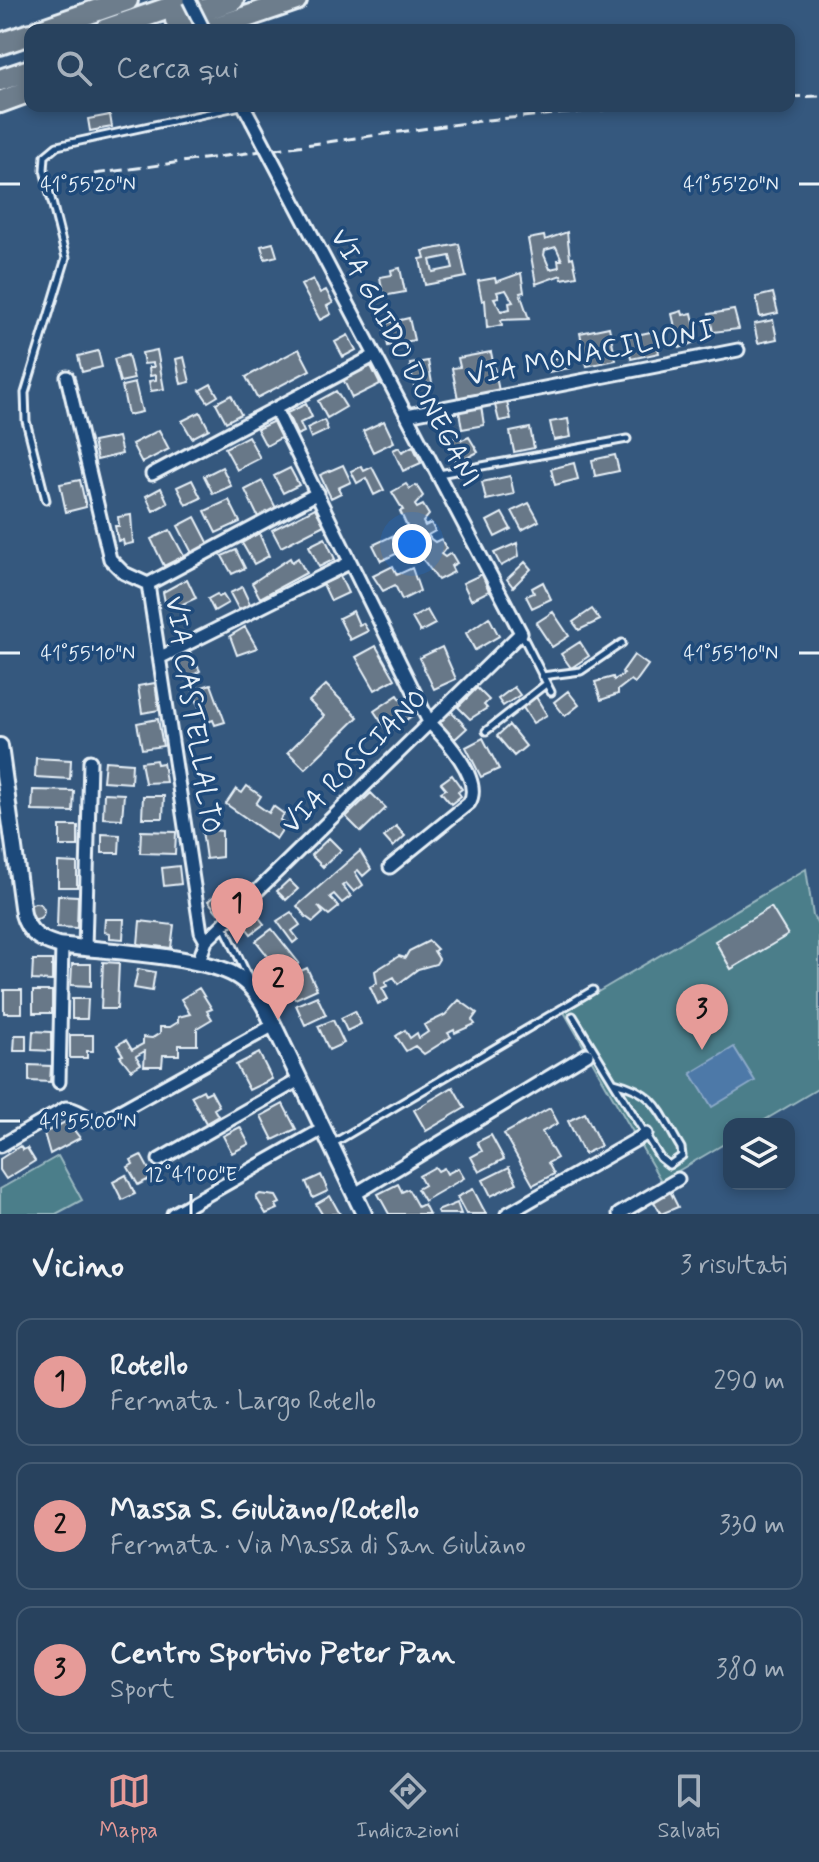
<!DOCTYPE html>
<html lang="it">
<meta charset="utf-8">
<style>
:root{--surface:#28425e;--page:#344d67;--text:#f1f3f6;--muted:#a5b0bc;--line:#445b73;--accent:#e69b98}
body{margin:0;font-family:Mynerve,sans-serif;background:var(--page);color:var(--text)}
.controls{position:absolute;right:24px;bottom:24px;display:grid;overflow:hidden;border-radius:16px;box-shadow:0 4px 12px #0003}
.controls button{width:72px;height:72px;display:grid;place-items:center;padding:0;border:0;border-bottom:2px solid var(--line);background:var(--surface);color:var(--text);font:40px sans-serif}
.you{position:absolute;left:412px;top:544px;width:28px;height:28px;margin:-20px;border:6px solid #fff;border-radius:50%;background:#1a73e8;box-shadow:0 0 0 12px #1a73e833}
.badge{display:grid;place-items:center;width:52px;height:52px;border-radius:50%;background:var(--accent);color:#111;font-size:26px;font-weight:700}
.pin{position:absolute;translate:-50% -66px;filter:drop-shadow(0 2px 4px #0008)}
.pin::after{content:'';position:absolute;top:42px;width:28px;height:24px;background:inherit;clip-path:polygon(0 0,100% 0,50% 100%)}
.list{margin:0;padding:0;list-style:none}
h2{display:flex;justify-content:space-between;align-items:center;height:104px;margin:0;padding:0 32px;font-size:34px}
h2 small{font-size:26px;font-weight:400;color:var(--muted)}
.list li{display:grid;grid-template-columns:52px 1fr auto;gap:24px;align-items:center;box-sizing:border-box;height:128px;margin:0 16px 16px;padding:0 16px;border:2px solid var(--line);border-radius:16px}
.list b{display:block;font-size:30px;white-space:nowrap}
.list p{margin:0;font-size:26px;white-space:nowrap;color:var(--muted)}
.list em{font-size:26px;font-style:normal;color:var(--muted)}
.icon{flex:none;width:44px;height:44px;fill:none;stroke:currentColor;stroke-width:2;stroke-linecap:round;stroke-linejoin:round}
.map{position:relative;flex:none;width:819px;height:1214px;overflow:hidden}
.search{position:absolute;background:var(--surface);box-shadow:0 4px 12px #0003;left:24px;right:24px;top:24px;height:88px;display:flex;align-items:center;gap:20px;box-sizing:border-box;padding:0 28px;border-radius:16px;color:var(--muted);font-size:30px}
.sheet{height:536px;background:var(--surface)}
nav{display:flex;justify-content:space-around;align-items:center;box-sizing:border-box;height:112px;border-top:2px solid var(--line);background:var(--surface);font-size:22px;color:var(--muted)}
nav a{display:grid;justify-items:center;gap:4px}
nav .on{color:var(--accent)}
.map>svg:first-child{display:block}
</style>
<div class="map">
<svg width="819" height="1214" viewBox="0 0 819 1214">
<rect width="100%" height="100%" fill="#35587e"/>
<filter id="ink" filterUnits="userSpaceOnUse"><feTurbulence type="fractalNoise" baseFrequency=".0125" numOctaves="2"/><feDisplacementMap in="SourceGraphic" scale="16" xChannelSelector="R" yChannelSelector="G"/><feConvolveMatrix kernelMatrix="1 2 1 2 8 2 1 2 1" color-interpolation-filters="sRGB"/></filter>
<g filter="url(#ink)">
<!-- green -->
<path fill="#4c7e8a" stroke="#9ab8c1" stroke-width="2" d="M806,869L813,916L819,927V1088L758,1124H729V1141L661,1181L564,1012Z
M58,1156L82,1200L56,1214H0V1189Z"/>
<!-- water -->
<path fill="#4d79a8" stroke="#8ba9c8" stroke-width="2" d="M734,1047L755,1081L712,1107L691,1073Z"/>
<!-- building -->
<path fill="#687888" stroke="#e8f1f8" stroke-width="2" fill-rule="evenodd" d="M110,115L112,127L90,131L88,119Z
M567,232L570,258L573,257L577,276L562,279L561,275L536,284L528,239L544,236L545,240ZM556,247L562,260H558L559,267L550,269L544,255L545,250Z
M273,243L277,256L265,259L261,246Z
M459,244L466,277L425,285L420,259L425,258L423,251ZM450,256L453,268L433,272L430,260Z
M400,268L405,292L383,296L380,277L392,275L391,270Z
M521,273L524,292L520,293L529,319L501,320L502,325L487,328L485,300L482,301L478,281L495,278L496,282ZM506,290L513,302L509,303L510,309L501,311L494,298L499,297L497,292Z
M313,279L320,293L326,290L333,303L327,306L331,314L320,320L301,285Z
M773,293L778,313L760,317L756,297Z
M734,310L739,329L713,332L709,314Z
M682,311L683,315L692,313L698,341L680,348L672,314Z
M409,318L414,340L388,346L383,324Z
M773,320L777,339L758,343L754,324Z
M609,327L616,360L587,366L580,333Z
M655,331L659,353L631,359L627,337Z
M348,335L356,350L343,357L335,342Z
M299,349L310,370L257,398L246,377Z
M157,350L164,389L151,391L149,381L156,380V375L150,376L149,367H154L153,363L144,364L142,353Z
M98,351L102,367L82,372L78,356Z
M491,352L499,391L458,399L452,368L460,367L458,358Z
M128,355L134,379L120,382L114,359Z
M568,356L570,368L548,372L546,360Z
M184,357L190,382L181,384L176,359Z
M428,361L432,383L414,386L410,364Z
M371,366L380,384L352,398L343,379Z
M135,383L142,412L128,415L122,386Z
M211,384L218,396L208,402L200,390Z
M336,391L346,407L327,418L318,401Z
M231,395L241,414L226,422L216,403Z
M506,398L511,419L499,421L494,401Z
M306,404L312,417L300,423L304,432L297,435L287,413Z
M481,406L484,425L462,429L459,411Z
M200,412L209,429L192,438L182,421Z
M568,419L571,437L554,440L550,422Z
M324,420L328,430L311,438L307,428Z
M274,421L282,437L266,446L257,429Z
M384,421L394,442L373,452L363,431Z
M530,428L534,448L514,452L510,432Z
M159,430L169,449L142,463L132,444Z
M459,435L462,440L469,437L478,452L457,463L446,443Z
M248,436L260,458L237,470L225,448Z
M118,437L122,454L97,460L93,442Z
M413,446L421,463L403,471L393,450L399,447L402,452Z
M615,455L619,471L595,476L592,460Z
M574,463L578,479L555,485L551,469Z
M343,465L351,482L338,488L341,493L331,498L320,475Z
M361,466L364,471L372,467L384,490L374,495L366,478L357,483L351,471Z
M222,467L231,486L213,494L204,476Z
M290,468L299,485L283,493L274,476Z
M510,476L514,494L486,500L482,482Z
M80,480L86,507L66,512L60,484Z
M192,480L201,498L186,505L177,487Z
M262,481L277,510L259,519L245,490Z
M406,484L410,489L416,485L423,496L415,505L417,508L423,505L429,515L423,522L425,526L431,523L435,531L428,535L431,539L435,542L441,539L446,548L441,554L445,557L451,553L457,563L451,566L454,572L438,580L414,547L416,546L400,511L403,510L392,492Z
M161,488L168,503L153,511L146,496Z
M229,500L240,522L216,533L205,511Z
M529,503L539,521L522,530L512,511Z
M315,508L324,525L281,547L272,530Z
M502,513L511,529L495,537L487,521Z
M131,515L133,543L124,545L123,540L118,541L115,526H119L118,517Z
M195,517L210,546L193,555L178,526Z
M170,530L184,556L164,566L151,539Z
M259,533L269,556L254,564L242,543Z
M392,536L400,552L381,561L373,545Z
M325,538L335,559L319,567L309,546Z
M517,543L519,556L501,566L494,553Z
M236,550L245,568L232,574L222,556Z
M290,558L292,562L298,558L306,573L260,598L252,583Z
M525,562L531,569L513,587L507,579Z
M393,566L397,575L412,568L420,591L402,600L395,585L383,591L373,576Z
M482,574L489,591L471,600L463,583Z
M340,576L348,593L331,601L323,584Z
M187,579L196,598L172,609L170,605L166,607L163,592Z
M543,582L551,599L532,608L526,596L534,593L532,588Z
M242,587L252,608L241,614L230,593Z
M217,594L219,597L223,595L228,603L214,611L208,599Z
M592,609L600,620L579,630L573,622Z
M427,610L435,624L420,632L412,618Z
M353,611L359,625L363,623L368,631L350,640L339,618Z
M553,612L569,636L552,647L536,623Z
M489,617L499,636L475,650L466,633Z
M245,627L257,648L237,655L230,636Z
M580,642L589,656L571,668L561,654Z
M376,646L395,679L375,690L356,657Z
M442,647L456,679L434,689L419,658Z
M190,652L200,671L185,680L174,661Z
M634,655L648,665L635,683L631,680L618,690V694L601,700L595,682L613,677L614,680L624,674L622,672Z
M155,683L159,710L142,713L138,686Z
M211,684L225,722L215,725L213,720L205,723L193,690Z
M326,685L358,717L305,769L288,752L324,716L309,701Z
M514,687L520,695L503,706L498,699Z
M477,688L489,700L484,705L487,708L470,719L458,707Z
M568,691L579,705L565,716L554,702Z
M398,695L412,716L388,732L374,711Z
M536,697L547,715L533,723L522,706Z
M451,711L467,728L455,739L439,723Z
M158,719L163,746L142,749L137,723Z
M509,725L526,746L514,756L497,736Z
M483,738L499,769L481,777L466,747Z
M36,758L71,760L70,779L35,777Z
M156,760L157,764L163,763L166,782L145,783L141,762Z
M105,761L132,763L131,783L103,781Z
M452,775L462,789L458,792L461,796L451,804L441,792L446,789L441,783Z
M247,786L261,796L256,804L269,813L273,806L284,814L280,820L286,824L276,839L226,804L236,789L242,793Z
M33,790L74,791L73,812L32,811Z
M104,793L124,794L122,819L103,818Z
M371,793L386,808L361,832L346,817Z
M143,796H164L163,818H142Z
M60,826H78V846H60Z
M396,826L405,836L393,847L384,837Z
M212,830L222,831V857L206,859L202,831Z
M141,831L176,832L175,854L140,853Z
M102,834L120,835L119,853H102Z
M329,838L341,850L323,867L311,855Z
M360,851L371,869L363,876L358,870L355,872L363,885L354,892L346,883L342,886L351,896L342,903L334,894L330,897L339,907L329,915L318,906L323,913L313,922L306,917L297,906Z
M58,862L77,863V887H58Z
M179,866L181,884L164,886L162,868Z
M289,880L298,889L286,900L277,891Z
M222,890L232,902L218,913L208,901Z
M58,895L78,896L77,928L57,927Z
M28 911a8 8 0 1 1 16 0a8 8 0 1 1-16 0Z
M771,907L788,935L731,969L715,941Z
M253,910L264,924L251,934L240,920Z
M291,912L300,925L292,931L298,939L293,943L277,921Z
M105,919H124L123,939L110,938V933L104,932Z
M140,921L174,925L171,948L138,944Z
M272,929L299,963L283,975L256,941Z
M429,941L437,949L434,951L439,959L436,964L418,969L398,984L394,977L385,982L387,986L382,988L388,999L378,1004L370,987L377,983L375,971L399,956L405,958L409,951Z
M33,960H52V981L32,980Z
M103,962L119,963L117,1009H101Z
M72,964H91V986L71,985Z
M307,968L317,989L295,999L287,984L296,973Z
M138,969L155,972L152,991L134,988Z
M199,988L212,1009L207,1011L212,1019L197,1028V1045H179V1055H163L162,1066H144L145,1051L136,1056L141,1064L131,1070L120,1056L123,1055L117,1045L126,1040L132,1050L143,1044V1037L152,1038L160,1033V1027H170L178,1022V1017L190,1014L181,999Z
M4,990H22V1013H4Z
M33,991H52V1013H33Z
M317,996L326,1015L305,1025L296,1005Z
M72,999H88L87,1019H72Z
M459,1000L477,1013L472,1020L475,1024L455,1033L454,1030L448,1033L451,1037L424,1054L415,1046L406,1051L396,1036L405,1030L410,1038L417,1033L419,1038L428,1032L424,1025L445,1015Z
M355,1011L361,1024L347,1031L341,1018Z
M333,1020L344,1043L329,1050L318,1026Z
M33,1031L51,1032V1051L32,1050Z
M15,1035H26V1051H14Z
M70,1035H93V1051H87V1058H70Z
M259,1053L272,1079L249,1090L236,1065Z
M29,1065L51,1066L50,1082L29,1081Z
M453,1087L465,1108L426,1131L414,1110Z
M203,1090L205,1094L211,1091L219,1106L214,1109L218,1116L206,1123L191,1096Z
M283,1104L296,1129L273,1140L261,1116Z
M550,1108L558,1123L542,1132L557,1158L548,1163L554,1174L533,1185L504,1134Z
M585,1113L601,1146L584,1154L568,1121Z
M67,1121L80,1138L50,1154L44,1133Z
M240,1127L249,1144L232,1153L223,1136Z
M491,1135L504,1159L479,1172L471,1157L482,1151L477,1142Z
M20,1146L23,1150L27,1148L35,1161L6,1179L0,1170V1159Z
M141,1155L153,1177L138,1185L128,1167L133,1164L131,1160Z
M435,1167L438,1171L444,1168L447,1174L458,1168L464,1178L424,1201L417,1189L424,1185L419,1176Z
M509,1167L517,1183L491,1196L483,1180Z
M126,1175L135,1194L122,1200L113,1182Z
M321,1175L328,1191L313,1198L306,1182Z
M398,1184L402,1192L408,1189L418,1207L424,1204L429,1214H389L378,1194Z
M473,1189L486,1214H466L457,1197Z
M670,1191L678,1207L661,1214L653,1200Z
M260,1194L276,1196L280,1203L276,1205L278,1209L266,1214L256,1197Z
M330,1196L340,1214H322L316,1204Z
M457,1203L461,1214H438L437,1211Z"/>
<g fill="none" stroke-linecap="round" stroke-linejoin="round">
<!-- service casing -->
<g stroke="#e8f1f8" stroke-width="11">
<path id="service" d="M439,474L627,439
M46,500L26,421L25,393L66,258L44,170L45,156L57,146L241,106
M521,633L551,692
M542,676L581,671L622,643
M486,731L546,684
M224,926L249,979
M573,1016L660,1158L669,1165L682,1156L681,1148C659,1112 658,1093 614,1082
M332,1144L593,990"/>
</g>
<!-- minor casing -->
<g stroke="#e8f1f8" stroke-width="17">
<path id="minor" d="M244,106L252,121
M67,377L110,559L124,573L148,584L201,932L206,941
M275,409L429,722C444,737 484,780 469,803L390,867
M407,415L738,350
M152,474L374,356
M148,584L318,493
M161,657L349,563
M85,949L90,761
M198,963L206,941L521,633L283,180
M59,1082L62,945
M0,1146L66,1108C81,1108 88,1123 104,1120L274,1025
M159,1160L299,1080
M355,1194L587,1054
M173,1214L323,1129
M507,1214L646,1134
M619,1214L678,1179"/>
</g>
<!-- tertiary casing -->
<g stroke="#e8f1f8" stroke-width="20">
<path id="tertiary" d="M0,746L23,914C28,933 40,940 58,945C103,951 194,955 231,973C246,980 258,994 266,1009L364,1214"/>
</g>
<!-- motorway casing -->
<g stroke="#e8f1f8" stroke-width="26">
<path id="motorway" d="M176,20L233,0
M40,30L127,0
M105,30L192,0
M208,30L296,0
M0,44L30,34
M0,80L30,70
M0,102L30,91"/>
</g>
<!-- service -->
<use href="#service" stroke="#1f4a7a" stroke-width="5"/>
<!-- minor -->
<use href="#minor" stroke="#1f4a7a" stroke-width="11"/>
<!-- tertiary -->
<use href="#tertiary" stroke="#1f4a7a" stroke-width="14"/>
<!-- motorway -->
<use href="#motorway" stroke="#6d7d8c" stroke-width="20"/>
<!-- rail -->
<path stroke="#e8f1f8" stroke-width="3" stroke-dasharray="12 6" stroke-linecap="butt" d="M789,97L819,96
M94,174L487,120L646,106"/>
<!-- minor-bridge casing -->
<g stroke="#e8f1f8" stroke-width="17" stroke-linecap="butt">
<path id="minor-bridge" d="M189,0L204,30
M252,121L283,180"/>
</g>
<!-- minor-bridge -->
<use href="#minor-bridge" stroke="#1f4a7a" stroke-width="11"/>
</g>
</g>
<!-- ticks -->
<path fill="none" stroke="#e8f1f8" stroke-width="3" d="M0,184H20M799,184H819M0,653H20M799,653H819M0,1121H20M191,1194V1214"/>
<g text-anchor="middle" dominant-baseline="central" stroke-width="7" stroke-linejoin="round" paint-order="stroke">
<!-- street labels -->
<g font-size="28" fill="#e8f1f8" stroke="#1f4a7a">
<text transform="translate(591 354) rotate(-11)">VIA MONACILIONI</text>
<text transform="translate(404 358) rotate(62)">VIA GUIDO DONEGANI</text>
<text transform="translate(192 715) rotate(81)">VIA CASTELLALTO</text>
<text transform="translate(355 762) rotate(-45)">VIA ROSCIANO</text>
</g>
</g>
<g font-size="20" text-anchor="middle" fill="#e8f1f8" stroke="#1f4a7a" stroke-width="7" stroke-linejoin="round" paint-order="stroke">
<text x="88" y="191">41°55'20"N</text>
<text x="731" y="191">41°55'20"N</text>
<text x="88" y="660">41°55'10"N</text>
<text x="731" y="660">41°55'10"N</text>
<text x="88" y="1128">41°55'00"N</text>
<text x="191" y="1181">12°41'00"E</text>
</g>
</svg>
<div class="controls">
<button><svg class="icon" aria-label="layers" viewBox="0 0 24 24"><path d="M12 4l9 5-9 5-9-5zM3 14l9 5 9-5"/></svg></button>
</div>
<div class="you"></div>
<div class="pin badge" style="left:237px;top:944px">1</div>
<div class="pin badge" style="left:278px;top:1020px">2</div>
<div class="pin badge" style="left:702px;top:1050px">3</div>
<div class="search"><svg class="icon" aria-label="search" viewBox="0 0 24 24"><circle cx="10" cy="10" r="6"/><path d="M15 15l6 6"/></svg>Cerca qui</div>
</div>
<section class="sheet">
<h2>Vicino<small>3 risultati</small></h2>
<ul class="list">
<li><span class="badge">1</span><div><b>Rotello</b><p>Fermata · Largo Rotello</p></div><em>290 m</em></li>
<li><span class="badge">2</span><div><b>Massa S. Giuliano/Rotello</b><p>Fermata · Via Massa di San Giuliano</p></div><em>330 m</em></li>
<li><span class="badge">3</span><div><b>Centro Sportivo Peter Pan</b><p>Sport</p></div><em>380 m</em></li>
</ul>
</section>
<nav>
<a class="on"><svg class="icon" aria-label="map" viewBox="0 0 24 24"><path d="M3 6l6-2 6 2 6-2v14l-6 2-6-2-6 2zM9 4v14M15 6v14"/></svg>Mappa</a>
<a><svg class="icon" aria-label="directions" viewBox="0 0 24 24"><path d="M12 3l9 9-9 9-9-9zM9 14v-3h6M13 9l2 2-2 2"/></svg>Indicazioni</a>
<a><svg class="icon" aria-label="saved" viewBox="0 0 24 24"><path d="M7 4h10v16l-5-4-5 4z"/></svg>Salvati</a>
</nav>
